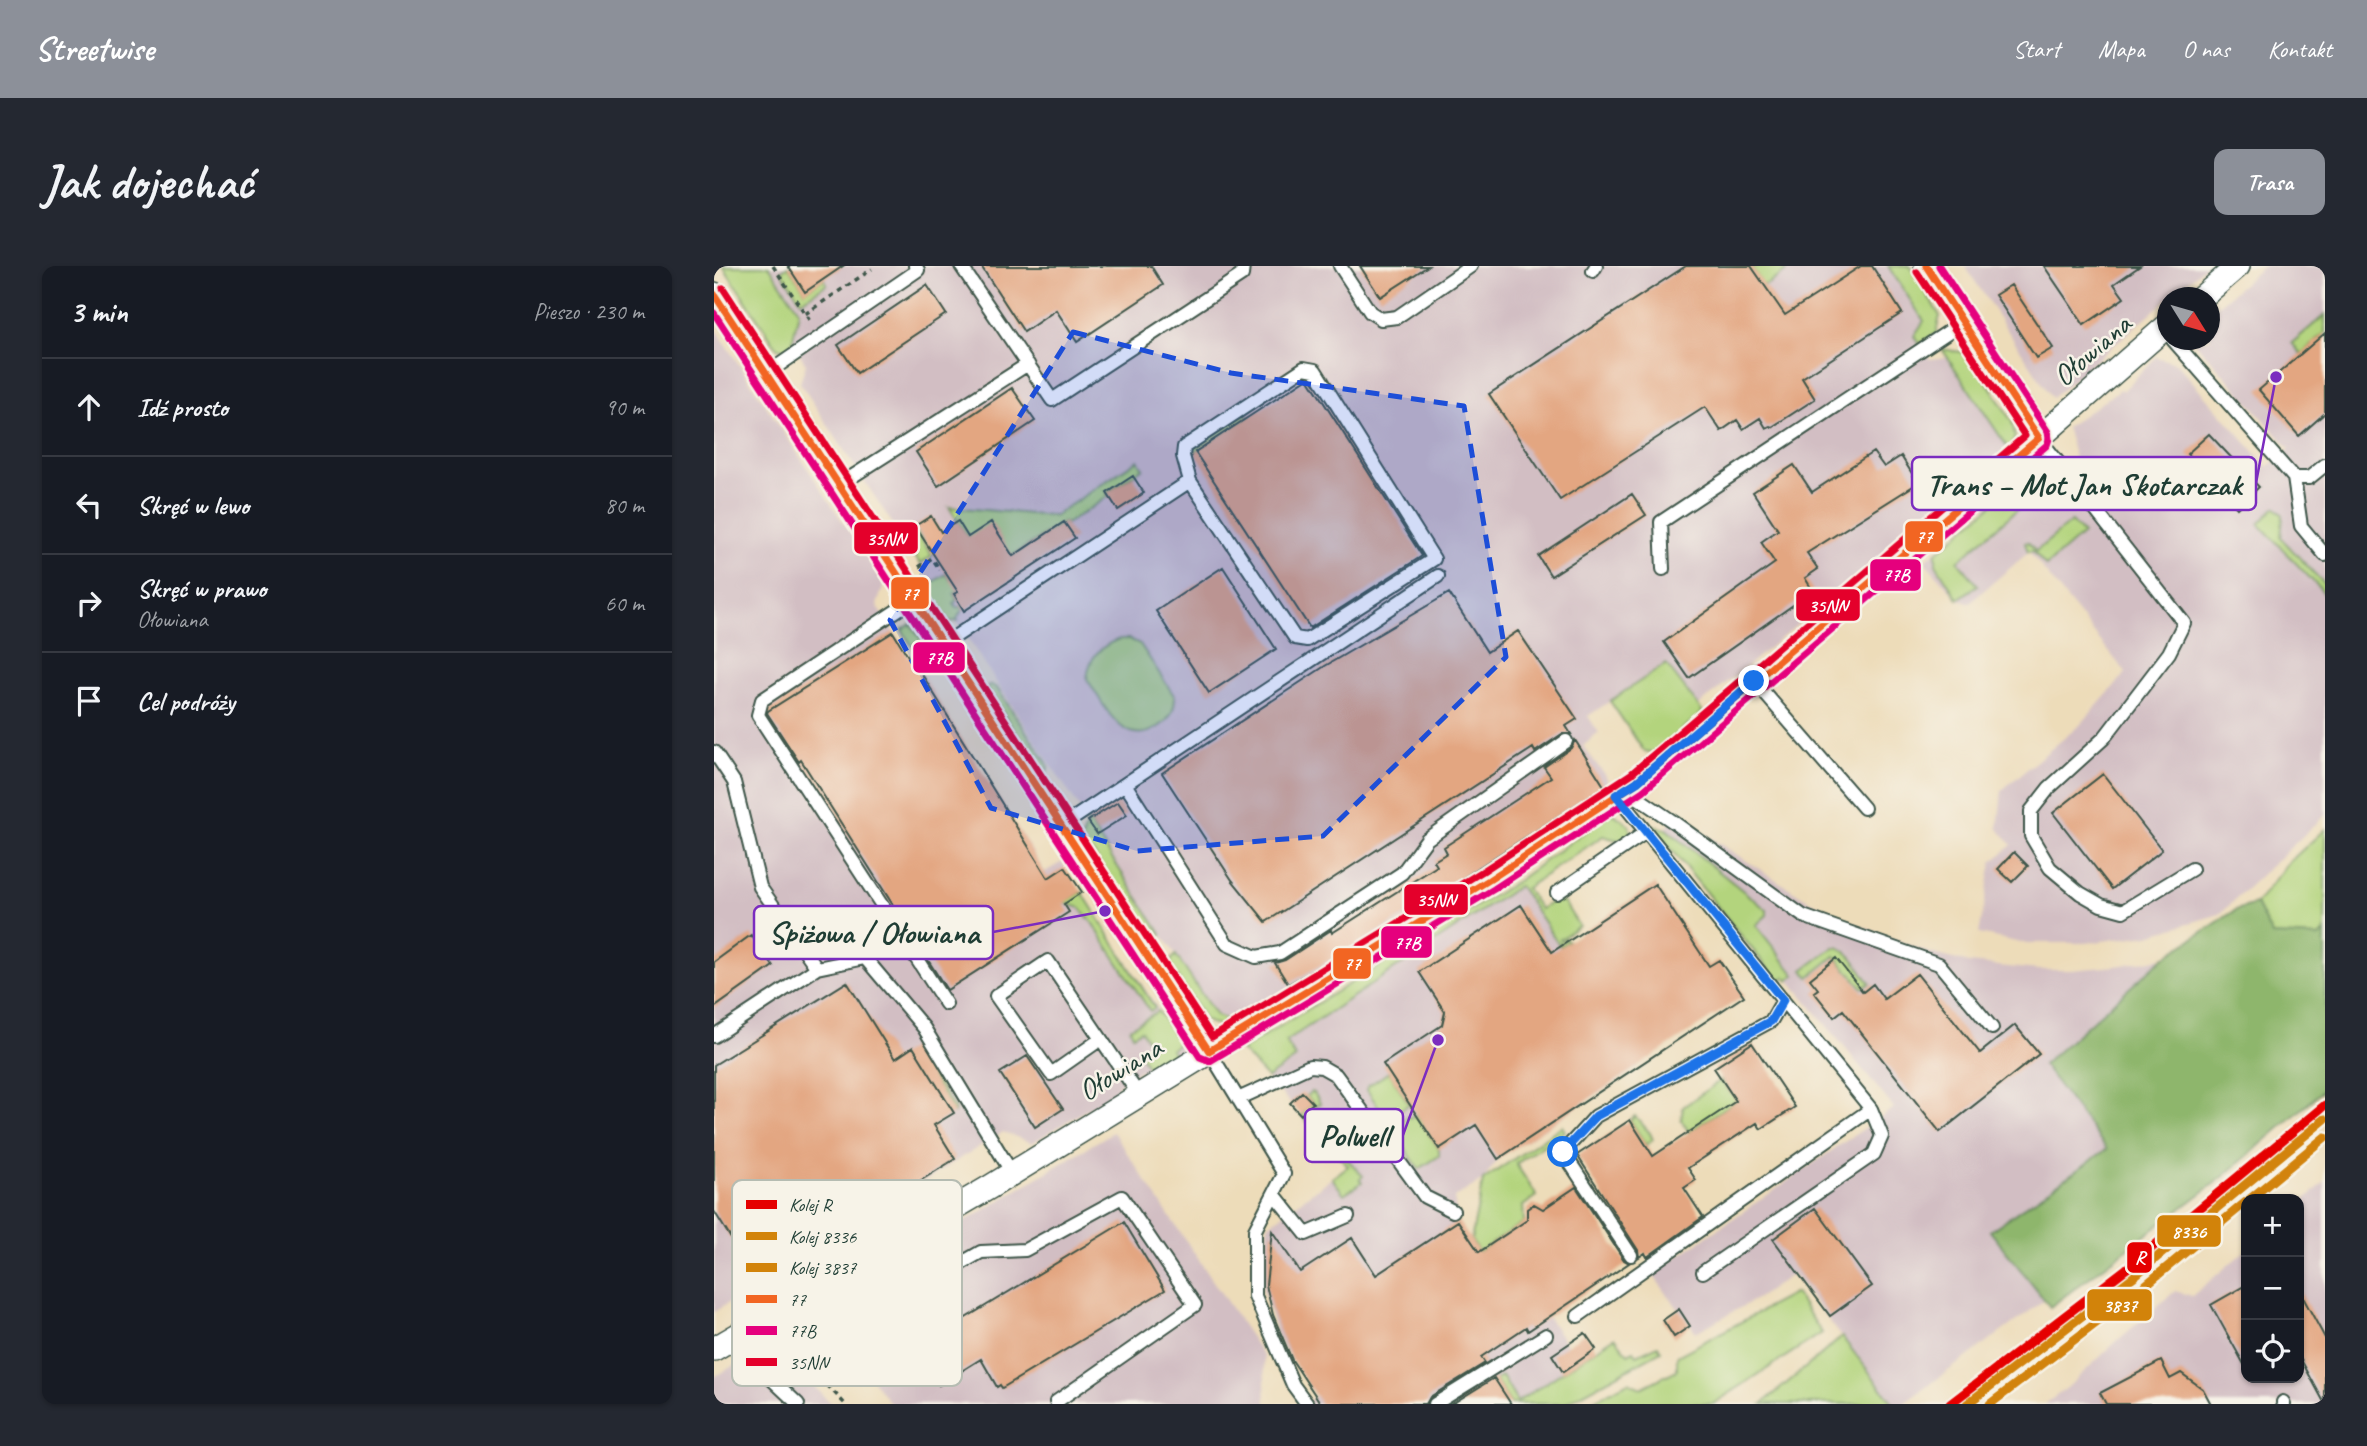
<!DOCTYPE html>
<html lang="pl">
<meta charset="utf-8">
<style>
:root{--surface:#171b24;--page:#242831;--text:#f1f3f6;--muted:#9ea1a6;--line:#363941;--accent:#8c9099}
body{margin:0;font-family:Caveat,sans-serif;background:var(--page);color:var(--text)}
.controls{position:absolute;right:21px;bottom:21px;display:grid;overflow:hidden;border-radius:14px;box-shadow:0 2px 5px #0004}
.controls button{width:63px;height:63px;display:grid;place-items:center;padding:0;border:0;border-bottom:2px solid var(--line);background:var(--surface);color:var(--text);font:35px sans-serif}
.compass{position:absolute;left:1443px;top:21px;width:63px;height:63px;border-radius:50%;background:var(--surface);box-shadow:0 2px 5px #0004;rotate:127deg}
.stop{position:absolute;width:21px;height:21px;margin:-16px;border:5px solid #1a73e8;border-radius:50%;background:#fff}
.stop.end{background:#1a73e8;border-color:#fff;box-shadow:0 2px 7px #0008}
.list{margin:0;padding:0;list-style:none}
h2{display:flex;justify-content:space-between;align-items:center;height:91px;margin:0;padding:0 28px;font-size:30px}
h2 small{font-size:23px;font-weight:400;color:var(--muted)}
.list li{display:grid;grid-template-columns:46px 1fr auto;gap:21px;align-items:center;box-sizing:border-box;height:98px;padding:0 28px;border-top:2px solid var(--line)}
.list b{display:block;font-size:26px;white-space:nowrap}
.list p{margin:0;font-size:23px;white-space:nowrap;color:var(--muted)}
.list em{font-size:23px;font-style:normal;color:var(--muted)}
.icon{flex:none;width:38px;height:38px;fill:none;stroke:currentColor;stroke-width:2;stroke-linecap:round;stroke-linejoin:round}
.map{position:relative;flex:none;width:1611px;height:1138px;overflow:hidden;border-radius:14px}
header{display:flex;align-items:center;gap:42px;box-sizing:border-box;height:98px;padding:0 35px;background:var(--accent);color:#fff}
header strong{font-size:33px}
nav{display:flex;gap:38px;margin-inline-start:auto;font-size:24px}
.intro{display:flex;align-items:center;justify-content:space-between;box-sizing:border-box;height:168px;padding:0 42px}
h1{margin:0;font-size:49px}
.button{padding:18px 32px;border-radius:14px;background:var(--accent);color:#fff;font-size:24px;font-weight:700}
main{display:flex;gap:42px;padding:0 42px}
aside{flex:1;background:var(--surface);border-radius:14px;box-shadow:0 2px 5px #0004}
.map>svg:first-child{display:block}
</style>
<header>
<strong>Streetwise</strong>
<nav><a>Start</a><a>Mapa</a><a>O nas</a><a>Kontakt</a></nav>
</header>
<div class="intro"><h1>Jak dojechać</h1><a class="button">Trasa</a></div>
<main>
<aside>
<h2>3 min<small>Pieszo · 230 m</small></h2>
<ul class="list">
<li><svg class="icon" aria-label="ahead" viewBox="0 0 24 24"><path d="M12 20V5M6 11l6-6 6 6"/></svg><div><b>Idź prosto</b></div><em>90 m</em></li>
<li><svg class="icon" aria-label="left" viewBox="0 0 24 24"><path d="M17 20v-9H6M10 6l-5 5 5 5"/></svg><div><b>Skręć w lewo</b></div><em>80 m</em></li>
<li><svg class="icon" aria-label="right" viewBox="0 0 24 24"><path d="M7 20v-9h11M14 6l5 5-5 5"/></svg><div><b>Skręć w prawo</b><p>Ołowiana</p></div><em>60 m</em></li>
<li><svg class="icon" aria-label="arrive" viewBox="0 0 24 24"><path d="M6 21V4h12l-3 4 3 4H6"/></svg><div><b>Cel podróży</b></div></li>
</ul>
</aside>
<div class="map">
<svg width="1611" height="1138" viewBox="0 0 1611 1138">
<rect width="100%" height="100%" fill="#f7f3e8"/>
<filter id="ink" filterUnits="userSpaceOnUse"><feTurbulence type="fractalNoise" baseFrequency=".0143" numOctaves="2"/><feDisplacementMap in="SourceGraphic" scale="14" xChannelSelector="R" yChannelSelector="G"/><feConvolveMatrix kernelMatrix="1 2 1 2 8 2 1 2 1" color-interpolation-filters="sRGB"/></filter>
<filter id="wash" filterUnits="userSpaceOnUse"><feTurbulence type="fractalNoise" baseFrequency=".00686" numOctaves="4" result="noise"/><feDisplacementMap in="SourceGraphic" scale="28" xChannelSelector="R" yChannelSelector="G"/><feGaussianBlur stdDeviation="1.57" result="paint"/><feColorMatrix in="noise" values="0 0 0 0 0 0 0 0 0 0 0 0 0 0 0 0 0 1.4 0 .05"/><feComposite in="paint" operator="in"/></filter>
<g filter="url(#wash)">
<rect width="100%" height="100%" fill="#eddcb9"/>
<!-- industrial -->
<path fill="#d2bec3" d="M9,0H1174L1211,56L1205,78L1216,93L1233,91L1296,185L984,440L952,398L874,450L885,467L869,480L893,512V521L709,642L521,756L502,750L86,117L92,98L79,77L73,84L63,82Z
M1251,0H1492L1338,132Z
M1550,0H1611V325L1545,258L1611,329V549L1506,648L1435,669L1372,677H1307L1265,668L1278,596L1298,579L1284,562L1288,524L1367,458L1412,407L1315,286L1255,337L1244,333L1210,295L1318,204L1342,207L1361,193L1352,161L1407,123L1409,125L1442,91L1462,97L1554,201L1576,183L1479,74H1496V46Z
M0,61L170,318L163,339L195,391L198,389L207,405L208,415L217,424L331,606L348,596L472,786L433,809L426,804L403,820L402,826L318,877L289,866L0,1046Z
M961,549L1089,631L1137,656L1216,687L1255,697L1324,704H1357L1402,700L1449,692L1329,799L1393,883L1276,965L1331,1034L1189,1138H1180L1079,1008L1044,1032L982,1066L938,1008L1180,842L952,563Z
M806,620L846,680L848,679L902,762L900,764L924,801L784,893L769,914L740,932L744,955L814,1064L834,1052L853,1079L838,1089L864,1130L851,1138H592L601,1130L564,1073L549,1023L554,959L634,900L527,784Z
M399,866L550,1091L552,1138H177L174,1135L118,1057L170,1024L175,1016L205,998L211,980Z
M1611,916V1138H1331L1353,1122L1404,1074L1461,1025L1478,1030L1532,984V1112H1585V939Z
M59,1077L117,1138H0V1111Z"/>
<!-- green -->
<path fill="#b3d47d" stroke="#698858" stroke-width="2" d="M9,0H55L85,45L78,77L73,84L63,82Z
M74,0L91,25L110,13L113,18L87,35L67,5Z
M1037,0H1074L1071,6L1052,19L1048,18Z
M1174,0H1196L1226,50L1222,67L1205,78L1200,70L1210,55Z
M1611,49V67L1587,88L1578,77Z
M1228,83L1247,86L1263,99L1298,156L1301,171L1296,185Z
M530,147L535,150L481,186L480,181Z
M424,194L429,202L393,227L395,230L352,258L350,256L240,328L243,334L240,337L243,342L247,340L249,342L243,353L244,355L229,356L212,328L218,317L232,308L236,313L254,271L235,241L340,250Z
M1318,204L1342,207L1343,209L1244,295L1264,319L1244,333L1222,298V287Z
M1561,241L1569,249L1567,272L1611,319V328L1545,258Z
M1357,256L1369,268L1332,300L1319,285L1314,286L1311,277L1314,276L1322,285Z
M199,261L218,290L206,298L186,269Z
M197,358L224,400L221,402L211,400L188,364Z
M406,373H415L426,378L461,431C461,443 456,453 446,460C409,486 391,439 373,413C375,392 385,380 406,373Z
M952,398L989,446L941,487L930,485L896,435Z
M276,419L283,422L333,497L334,503L331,510L329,509L272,422Z
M900,548L915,559L917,568C909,578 900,573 889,570L812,622L826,643L843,632C845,635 848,636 851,638C852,639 862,656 865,660L846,673L847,675L852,672L854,675L846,680L805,620L574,774L572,776L582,792L553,812L527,784L802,616L885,555L890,549Z
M374,555L448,669L445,674L437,675L379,587L367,575Z
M937,559L952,563L1053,644V649L1042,659L1081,709L1074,715L1071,711L1065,716Z
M1611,563V665L1605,671L1558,669L1542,638L1572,599Z
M368,626L441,742L436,745L375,652L374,653L367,642L350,637Z
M1120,681C1136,681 1147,705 1156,717L1149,722L1121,690L1095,711L1089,704Z
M462,689L502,750L521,756V759L510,762L491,755L457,702V694Z
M444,745L466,777L457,783L461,790L436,806L426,788L437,780L427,764L419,769L416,762Z
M198,779L203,781L241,844L240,847Z
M675,806L695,838L675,852L671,851L653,824L654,820Z
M1007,814L1016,827L1026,832L975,866L967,854L969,841Z
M597,826L601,828L606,837L593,849L649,910L646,913L648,916L630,928L618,912L634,900L587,849L599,837L592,830Z
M702,848L725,883V890L705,903L679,864L680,859L694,850L696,852Z
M921,850L936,867L939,874L932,879L916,854Z
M848,860L851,865L802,898L823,930L809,940L810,956L765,986L757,974L769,914Z
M1081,1027L1108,1067L999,1138H873L914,1116L927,1122L963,1104V1090Z
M901,1071L914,1088L920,1085L923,1089L944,1079L947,1085L850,1138H797L781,1114L788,1110L803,1136Z
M1128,1071L1180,1138H1048Z"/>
<!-- forest -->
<path fill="#8eb66c" stroke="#567a50" stroke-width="2" d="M1542,638L1558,669L1605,671L1611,665V823L1509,911L1336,1041L1276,965L1393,883L1329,799L1449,692L1522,644Z"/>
<g id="blocks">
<!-- building -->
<path fill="#e3a681" d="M74,0H129L91,26Z
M267,0H437L449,19L363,76L342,44L310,66Z
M646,0H714L666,31Z
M972,0H1037L1071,49L1147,0H1158L1188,47L1088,112L1101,133L1058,161L1056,160L1052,162L1046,152L1029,163L1023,154L1007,165L991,141L846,234L775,128Z
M1330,0H1426L1400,18L1410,32L1370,59Z
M213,19L232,48L143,107L124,79Z
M1297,19L1339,82L1322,92L1281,29Z
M1611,67V147L1585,170L1545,124Z
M594,112L708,290L596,362L481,186Z
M298,122L321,155L224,220L202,186Z
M1495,168L1545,221L1523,242L1473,188Z
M1159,186L1170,201L1187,190L1204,217L1093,287L1104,303L1091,312L1099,325L975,412L950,376L1061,297L1047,276L1064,264L1039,226L1080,199L1098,226Z
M419,210L430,227L404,244L393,227Z
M918,228L932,249L837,310L824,290Z
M217,250L227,266L244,255L254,271L277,256L299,290L350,256L361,272L250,345L240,328L244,326L201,260Z
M509,301L562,383L495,427L442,345Z
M735,327L773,386L804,365L863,453L852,460L857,468H848L821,486L819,482L552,656L518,614L448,507L611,400Z
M179,366L195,392L198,389L209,410L334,612L351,601L368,626L350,638L355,646L233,724L87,494L85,496L53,447L54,445Z
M861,474L890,520L679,657L574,718L561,697L571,694L617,664L618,667L723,600L720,595L733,587L730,581L837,511L830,501L857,482Z
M1389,508L1448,584L1398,623L1339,547Z
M404,536L413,549L383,568L374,555Z
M1300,586L1314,600L1298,616L1284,603Z
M941,618L995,700L1005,694L1030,730L784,893L762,859L725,883L669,798L728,759L731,746L705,706L807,639L838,686Z
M37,669L59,700L0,742V696Z
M1122,692L1149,726L1159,718L1170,733L1203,708L1266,787L1301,759L1325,788L1226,866L1129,744L1120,751L1100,726L1104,723L1096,713Z
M133,716L181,793L199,781L240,847L220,859L241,893L94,985L75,953L24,984L0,945V799Z
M1038,777L1081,841L1047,863L1043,857L974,902L982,914L970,922L989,951L933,991L931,987L925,991L924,984L863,889L916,854L939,890L1022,835L1000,802Z
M313,790L349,843L321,861L286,807Z
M588,826L599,837L587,849L576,837Z
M862,921L910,994L915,997L814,1065L812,1061L767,1091L771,1097L716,1131L712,1138H607L578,1094L559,1049L552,1019L558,965L586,1006L638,972L662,1009L744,955L765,986L813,954V943L820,938L829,943Z
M1101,942L1158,1020L1116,1050L1059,973Z
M410,956L451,1024L288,1122L286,1119L283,1121L267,1093L225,1119L200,1078L242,1052L245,1056Z
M1532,1019V1102L1497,1039Z
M1585,1024L1611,1072V1138L1585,1090Z
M965,1043L976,1060L960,1071L949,1054Z
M871,1067L882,1083L849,1106L838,1089Z
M1447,1095L1456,1113L1467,1107L1489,1123L1497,1138H1392L1386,1127Z
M780,1112L797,1138H738Z"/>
</g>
</g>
<g filter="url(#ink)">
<use href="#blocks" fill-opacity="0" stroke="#3e5548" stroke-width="2"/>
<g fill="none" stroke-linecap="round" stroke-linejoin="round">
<!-- service casing -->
<g stroke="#3e5548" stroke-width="16">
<path id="service" d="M247,0L338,134L528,9L529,0
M626,0L656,46L667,53L683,51L757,0
M879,5L882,0
M1459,74L1580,212L1587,260L1611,289
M52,108L204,4L201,0
M1325,172L1470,357L1455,387L1390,472L1335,522L1317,545V570L1336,602L1366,627L1387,639L1409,645L1478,603
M1580,212H1595L1611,199
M125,219L314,98
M949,303L947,256L1249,56
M200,333L48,434L44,449L232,738
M230,378L476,215L581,372L593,374L720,293L601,104L590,102L470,181L469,190L476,215
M1040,415L1150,542
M0,486L20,516L46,621L103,702
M411,518L513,678L542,691L566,687L688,607L713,573L852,475
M911,523L961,557L1089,650L1225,698L1278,762
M348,560L724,310
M843,627L932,566
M0,770L103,702L151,692L210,762L298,907
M387,773L337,808L282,730L334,695L425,829
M495,785L570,908L541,964V1030L579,1119L593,1138
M524,833L596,800L608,801L622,809L711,931L739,945
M560,928L592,968L634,950
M171,982L197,1026L267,986L311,984L408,931L481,1039L342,1136
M917,989L849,886L882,850L1057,755L1069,734
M989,1006L1160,888L1168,870L1157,843
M864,1050L1157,843L902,529
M25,1069L50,1106L84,1138
M1569,1136L1570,1138
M721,1138L832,1069"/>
</g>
<!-- minor casing -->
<g stroke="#3e5548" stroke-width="26">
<path id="minor" d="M1212,0L1325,172
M0,28L495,785
M1487,32L1524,0
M0,1083L276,921L775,614L923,516L1325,172L1454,59"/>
</g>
<!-- path -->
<path stroke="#3e5548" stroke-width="3.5" stroke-dasharray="5 5" stroke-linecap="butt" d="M59,0L98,58
M91,48L158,3
M205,301L218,292L226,304
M70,1064L89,1093L131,1138"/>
<!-- service -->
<use href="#service" stroke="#fff" stroke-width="12"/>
<!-- minor -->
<use href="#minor" stroke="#fff" stroke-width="23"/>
<!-- bus-1 casing -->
<g stroke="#f7f3e8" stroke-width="12">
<path id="bus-1" d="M0,28L495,785L775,614L923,516L1325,172L1212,0"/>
</g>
<!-- bus-2 casing -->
<g stroke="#f7f3e8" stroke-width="12">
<path id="bus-2" d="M0,47L486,791L496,795L780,623L929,525L1333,179L1335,173L1334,166L1225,0"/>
</g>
<!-- bus-3 casing -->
<g stroke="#f7f3e8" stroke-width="12">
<path id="bus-3" d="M9,22L498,771L769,605L917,508L1311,170L1203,6"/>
</g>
<!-- bus-1 -->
<use href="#bus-1" stroke="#f26522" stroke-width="7"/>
<!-- bus-2 -->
<use href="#bus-2" stroke="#e5007d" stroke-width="7"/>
<!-- bus-3 -->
<use href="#bus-3" stroke="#e4002b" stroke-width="7"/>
<!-- rail-1 casing -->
<g stroke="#f7f3e8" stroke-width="14">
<path id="rail-1" d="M1236,1138L1412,1003L1611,839"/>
</g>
<!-- rail-2 casing -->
<g stroke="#f7f3e8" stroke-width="14">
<path id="rail-2" d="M1253,1138L1419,1011L1611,853"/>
</g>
<!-- rail-3 casing -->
<g stroke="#f7f3e8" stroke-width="14">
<path id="rail-3" d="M1536,933L1611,871
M1276,1138L1428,1022L1532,936"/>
</g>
<!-- rail-1 -->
<use href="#rail-1" stroke="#e50000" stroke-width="9"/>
<!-- rail-2 -->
<use href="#rail-2" stroke="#d2830a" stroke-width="9"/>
<!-- rail-3 -->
<use href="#rail-3" stroke="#d2830a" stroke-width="9"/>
</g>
</g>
<g fill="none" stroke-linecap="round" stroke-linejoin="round" filter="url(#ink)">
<!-- route -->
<path stroke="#1a73e8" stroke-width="9" d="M849,886L882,850L1057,755L1069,734L902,529L923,516L1040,415"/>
</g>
<!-- marked area -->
<path fill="#1d4ed8" fill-opacity="0.2" stroke="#1d4ed8" stroke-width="5" stroke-dasharray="14 9" stroke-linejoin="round" d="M359,66L517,107L750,140L792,391L609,570L423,585L277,542L176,354Z"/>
<g text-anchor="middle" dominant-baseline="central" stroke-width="5" stroke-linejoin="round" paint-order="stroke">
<!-- street labels -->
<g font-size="30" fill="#1f3d34" stroke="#f7f3e8">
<text transform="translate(1378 84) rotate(-41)">Ołowiana</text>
<text transform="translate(406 803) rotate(-32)">Ołowiana</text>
</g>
</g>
<!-- legend -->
<rect x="18" y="914" width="230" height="206" rx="10" fill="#f7f3e8" stroke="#b6bcb2" stroke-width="2"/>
<rect x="32" y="934" width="31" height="9" fill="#e50000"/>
<rect x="32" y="966" width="31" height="8" fill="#d2830a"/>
<rect x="32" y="997" width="31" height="9" fill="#d2830a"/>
<rect x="32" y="1029" width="31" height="8" fill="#f26522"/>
<rect x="32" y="1060" width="31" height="9" fill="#e5007d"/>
<rect x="32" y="1092" width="31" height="8" fill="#e4002b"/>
<g font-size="19" fill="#1f3d34">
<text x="75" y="945">Kolej R</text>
<text x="75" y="977">Kolej 8336</text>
<text x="75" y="1008">Kolej 3837</text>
<text x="75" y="1040">77</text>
<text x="75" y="1071">77B</text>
<text x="75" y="1103">35NN</text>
</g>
<!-- callouts -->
<path fill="none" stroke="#7b2cbf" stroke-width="2.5" d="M1562 111L1542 217M391 645L279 666M724 774L689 869"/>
<g fill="#7b2cbf" stroke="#f7f3e8" stroke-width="2.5">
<circle cx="1562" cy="111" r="7"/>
<circle cx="391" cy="645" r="7"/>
<circle cx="724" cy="774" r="7"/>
</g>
<g fill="#f7f3e8" stroke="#7b2cbf" stroke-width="2.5">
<rect x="1198" y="191" width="344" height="53" rx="7"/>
<rect x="40" y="640" width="239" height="53" rx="7"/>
<rect x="591" y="843" width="98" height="53" rx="7"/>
</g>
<g font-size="32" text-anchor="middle" font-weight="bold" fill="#1f3d34">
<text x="1370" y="229">Trans – Mot Jan Skotarczak</text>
<text x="160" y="677">Spiżowa / Ołowiana</text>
<text x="640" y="880">Polwell</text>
</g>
<g stroke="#f7f3e8" stroke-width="2.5">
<rect x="1190" y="254" width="40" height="33" rx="7" fill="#f26522"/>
<rect x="139" y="255" width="66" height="34" rx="7" fill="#e4002b"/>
<rect x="1155" y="292" width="53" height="34" rx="7" fill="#e5007d"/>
<rect x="176" y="310" width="40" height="34" rx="7" fill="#f26522"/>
<rect x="1081" y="322" width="66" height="34" rx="7" fill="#e4002b"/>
<rect x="198" y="375" width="54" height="33" rx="7" fill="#e5007d"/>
<rect x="689" y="617" width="66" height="33" rx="7" fill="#e4002b"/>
<rect x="666" y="659" width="53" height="34" rx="7" fill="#e5007d"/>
<rect x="618" y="681" width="40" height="33" rx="7" fill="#f26522"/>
<rect x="1442" y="948" width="66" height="34" rx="7" fill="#d2830a"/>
<rect x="1412" y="975" width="27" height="33" rx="7" fill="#e50000"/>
<rect x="1372" y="1022" width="67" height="34" rx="7" fill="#d2830a"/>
</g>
<g font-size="19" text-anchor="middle" font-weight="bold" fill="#fff">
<text x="1210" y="277">77</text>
<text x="172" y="279">35NN</text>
<text x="1182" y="315">77B</text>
<text x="196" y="334">77</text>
<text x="1114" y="346">35NN</text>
<text x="225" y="398">77B</text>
<text x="722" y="640">35NN</text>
<text x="693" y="683">77B</text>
<text x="638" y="704">77</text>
<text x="1475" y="972">8336</text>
<text x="1426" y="998">R</text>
<text x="1406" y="1046">3837</text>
</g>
</svg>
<div class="controls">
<button>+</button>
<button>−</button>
<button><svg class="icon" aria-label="locate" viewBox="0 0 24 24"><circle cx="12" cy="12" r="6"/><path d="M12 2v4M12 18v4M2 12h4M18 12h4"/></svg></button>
</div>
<svg class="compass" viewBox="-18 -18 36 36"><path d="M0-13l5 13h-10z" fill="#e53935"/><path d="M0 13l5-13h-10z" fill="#9ea1a6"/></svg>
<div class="stop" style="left:849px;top:886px"></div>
<div class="stop end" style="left:1040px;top:415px"></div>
</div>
</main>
